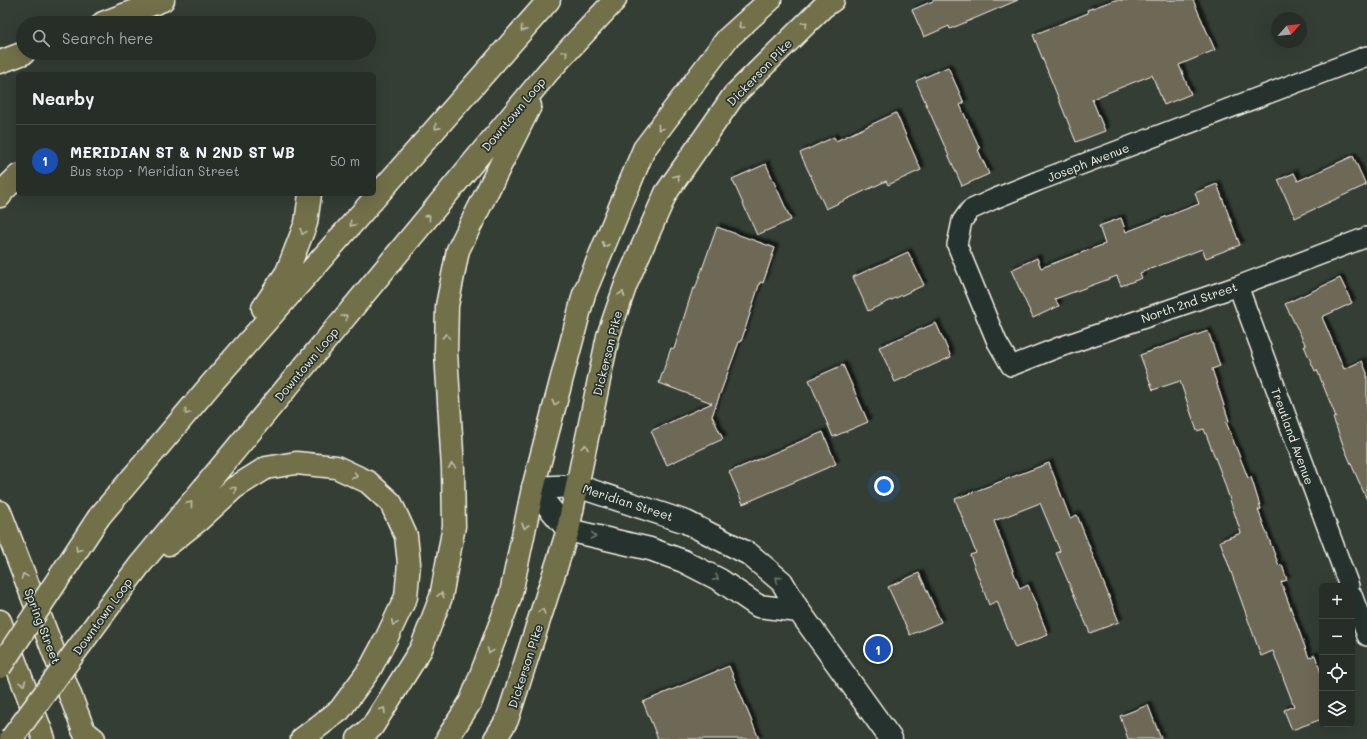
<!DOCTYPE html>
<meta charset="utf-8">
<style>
:root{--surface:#272e28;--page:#2f3630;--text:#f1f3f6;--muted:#a4a8a8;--line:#434a45;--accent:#db2777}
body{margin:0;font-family:Mali,sans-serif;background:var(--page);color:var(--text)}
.controls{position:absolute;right:12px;bottom:12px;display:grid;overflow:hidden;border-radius:6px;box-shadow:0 4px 16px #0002}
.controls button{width:36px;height:36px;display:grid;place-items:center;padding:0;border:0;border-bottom:1px solid var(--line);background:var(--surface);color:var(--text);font:20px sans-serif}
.compass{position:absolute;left:1271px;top:12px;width:36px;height:36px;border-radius:50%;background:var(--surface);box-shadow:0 4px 16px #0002;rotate:63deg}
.you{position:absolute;left:884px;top:486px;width:14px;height:14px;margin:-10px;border:3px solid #fff;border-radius:50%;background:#1a73e8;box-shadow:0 0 0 6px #1a73e833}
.badge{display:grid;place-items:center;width:26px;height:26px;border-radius:50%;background:var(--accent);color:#fff;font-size:13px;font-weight:700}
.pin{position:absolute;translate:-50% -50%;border:2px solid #fff;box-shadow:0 1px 4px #0006}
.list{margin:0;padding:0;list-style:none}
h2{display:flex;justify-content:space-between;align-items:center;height:52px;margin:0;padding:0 16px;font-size:17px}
h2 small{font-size:13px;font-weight:400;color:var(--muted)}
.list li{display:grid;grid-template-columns:26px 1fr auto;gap:12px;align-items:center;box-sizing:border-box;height:72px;padding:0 16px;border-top:1px solid var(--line)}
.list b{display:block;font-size:15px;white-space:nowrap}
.list p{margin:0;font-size:13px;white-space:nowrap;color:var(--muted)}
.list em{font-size:13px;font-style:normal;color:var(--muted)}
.icon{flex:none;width:22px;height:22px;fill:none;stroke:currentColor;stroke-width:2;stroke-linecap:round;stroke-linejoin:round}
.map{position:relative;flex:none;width:1367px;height:739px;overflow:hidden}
.search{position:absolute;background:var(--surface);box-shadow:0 4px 16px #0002;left:16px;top:16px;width:360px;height:44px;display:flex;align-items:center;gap:10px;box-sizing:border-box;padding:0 14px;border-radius:22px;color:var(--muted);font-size:15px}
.panel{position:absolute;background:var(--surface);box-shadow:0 4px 16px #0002;left:16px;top:72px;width:360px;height:124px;border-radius:6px}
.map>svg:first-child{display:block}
</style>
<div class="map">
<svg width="1367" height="739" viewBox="0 0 1367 739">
<defs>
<filter id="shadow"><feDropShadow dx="3.5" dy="-3.5" stdDeviation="1" flood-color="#0009"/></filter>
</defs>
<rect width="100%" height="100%" fill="#343e35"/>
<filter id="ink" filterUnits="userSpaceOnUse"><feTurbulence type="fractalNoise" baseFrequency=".025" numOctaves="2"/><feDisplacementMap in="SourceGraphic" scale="8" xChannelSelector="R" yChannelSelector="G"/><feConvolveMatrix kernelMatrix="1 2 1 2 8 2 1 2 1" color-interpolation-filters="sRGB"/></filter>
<g filter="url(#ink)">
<!-- building -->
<path fill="#6e6957" stroke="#f4f1e8" filter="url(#shadow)" d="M935,0H1018L950,29L949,26L924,37L912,10Z
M1115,0H1193L1215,50L1179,65L1191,94L1164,105L1152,75L1092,99L1105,131L1076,142L1033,35L1088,13L1087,10Z
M948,67L964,103L960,105L980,149L978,150L989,174L962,186L916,81Z
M896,113L921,170L888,185L886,181L826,209L800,153L834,137L836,141Z
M1353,156L1366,185L1295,218L1278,180L1294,173L1298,181Z
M766,164L791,220L757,235L732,179Z
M1217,184L1240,245L1206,258L1202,249L1140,273L1142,278L1121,286L1117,276L1055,299L1059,306L1033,318L1011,270L1037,258L1041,268L1105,244L1099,226L1121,218L1126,232L1199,204L1195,193Z
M717,227L775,248L763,283L760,282L741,342H739L712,416L723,439L667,465L651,431L712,403L659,383L671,348L674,349L693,288L695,289Z
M908,252L924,285L868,311L853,277Z
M1340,278L1352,303L1322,317L1344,369L1362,361L1367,373V500L1345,450L1333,418L1336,417L1317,370L1315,371L1304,346H1306L1285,304Z
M936,323L951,357L895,382L879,347Z
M1208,331L1220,366L1212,369L1229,421L1226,422L1248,478L1251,477L1261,509L1258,510L1279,566L1282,565L1287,580L1281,582L1309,658L1315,655L1322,676V719L1292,730L1284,710L1294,706L1273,651L1261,656L1220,541L1241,533L1221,473L1204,429L1197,431L1180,381L1153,390L1140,355Z
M843,365L868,422L833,437L809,380Z
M823,432L836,464L743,504L729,472Z
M1049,463L1070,518L1077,515L1119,622L1090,633L1056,553L1060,551L1040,503L994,521L1020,589L1028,585L1048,635L1015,648L997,601L989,605L970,555L976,553L955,499Z
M919,573L941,622L910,635L888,587Z
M729,666L759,739H658L643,702Z
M1148,705L1161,739H1128L1120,716Z"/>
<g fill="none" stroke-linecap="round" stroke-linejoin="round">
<!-- street casing -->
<g stroke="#f4f1e8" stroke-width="22">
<path id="street" d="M1367,56L1038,181L994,199L970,210L962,221L957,245L997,342L1011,366L1057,348L1238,286L1367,237
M1238,286L1349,586
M1352,595L1367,636"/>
</g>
<!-- secondary casing -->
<g stroke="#f4f1e8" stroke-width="25">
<path id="secondary" d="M533,488L577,486L686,522L749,554L782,582L799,611L891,739
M533,488L568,530L650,549L683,561L720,580L758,606L799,611"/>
</g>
<!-- primary casing -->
<g stroke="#f4f1e8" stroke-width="25">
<path id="primary" d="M103,23L163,0
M0,62L24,53
M0,512L87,739
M0,621L44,739
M447,739L471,701L510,598L533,488L584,294L644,149L727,39L770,0
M495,739L507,720L568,530L608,336L626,284L666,193L734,95L823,7L833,0"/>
</g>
<!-- highway casing -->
<g stroke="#f4f1e8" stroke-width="25">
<path id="highway" d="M0,196L3,191L18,176
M263,308L287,272L306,223L310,194
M99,517L212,383L549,0
M169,544L198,521L234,488L266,468L296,463L336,467L368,482L391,503L406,536L409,563L406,597L386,639L370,669L340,710L302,739
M124,586L139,566L548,72L615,0
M83,730L94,739
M358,739L372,727L421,649L441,597L454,526L453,469L446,352L447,306L458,250L530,106"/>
</g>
<!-- street -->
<use href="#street" stroke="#26332d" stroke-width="19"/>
<!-- secondary -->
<use href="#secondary" stroke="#26332d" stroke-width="22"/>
<!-- primary -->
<use href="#primary" stroke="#71704a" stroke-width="22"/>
<!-- highway -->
<use href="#highway" stroke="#71704a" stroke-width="22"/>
<!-- highway-bridge casing -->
<g stroke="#f4f1e8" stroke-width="25" stroke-linecap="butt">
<path id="highway-bridge" d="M0,667L99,517
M11,739L124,586"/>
</g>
<!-- highway-bridge -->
<use href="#highway-bridge" stroke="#71704a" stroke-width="22"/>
</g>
<!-- one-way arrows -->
<defs><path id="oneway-chevron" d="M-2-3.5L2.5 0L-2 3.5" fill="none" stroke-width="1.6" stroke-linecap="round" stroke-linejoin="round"/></defs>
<g stroke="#c0bda9">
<use href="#oneway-chevron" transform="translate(805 24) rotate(-45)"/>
<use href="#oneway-chevron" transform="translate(741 26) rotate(137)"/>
<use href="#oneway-chevron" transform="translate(523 29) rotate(131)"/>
<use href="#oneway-chevron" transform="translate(565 53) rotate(-47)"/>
<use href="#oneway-chevron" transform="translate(437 127) rotate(131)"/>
<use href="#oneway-chevron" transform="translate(660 128) rotate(127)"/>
<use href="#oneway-chevron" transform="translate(677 177) rotate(-55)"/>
<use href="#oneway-chevron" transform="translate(428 217) rotate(-50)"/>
<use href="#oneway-chevron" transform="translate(352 224) rotate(131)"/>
<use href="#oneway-chevron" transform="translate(303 232) rotate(111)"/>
<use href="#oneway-chevron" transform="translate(605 245) rotate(112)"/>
<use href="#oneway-chevron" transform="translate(622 294) rotate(-71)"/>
<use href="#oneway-chevron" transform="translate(345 317) rotate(-50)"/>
<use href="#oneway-chevron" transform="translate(446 336) rotate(-88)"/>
<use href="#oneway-chevron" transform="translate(555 403) rotate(105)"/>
<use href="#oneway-chevron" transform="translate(187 412) rotate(130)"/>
<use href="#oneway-chevron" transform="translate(585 447) rotate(-78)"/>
<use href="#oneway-chevron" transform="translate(452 466) rotate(-93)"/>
<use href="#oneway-chevron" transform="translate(355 476) rotate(26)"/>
<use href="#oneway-chevron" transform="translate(234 489) rotate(-38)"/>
<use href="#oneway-chevron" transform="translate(190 504) rotate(-50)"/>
<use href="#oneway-chevron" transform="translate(525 526) rotate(102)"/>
<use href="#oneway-chevron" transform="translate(78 549) rotate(123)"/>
<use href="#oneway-chevron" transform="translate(24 576) rotate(-111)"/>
<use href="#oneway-chevron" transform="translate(441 595) rotate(-77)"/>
<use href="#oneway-chevron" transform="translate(542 611) rotate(-72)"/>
<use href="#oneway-chevron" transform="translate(394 623) rotate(115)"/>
<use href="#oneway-chevron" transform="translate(490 651) rotate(111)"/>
<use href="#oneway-chevron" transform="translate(23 683) rotate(70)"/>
<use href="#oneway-chevron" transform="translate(383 710) rotate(-58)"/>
</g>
<g stroke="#6e766e">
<use href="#oneway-chevron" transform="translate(593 536) rotate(13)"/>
<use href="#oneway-chevron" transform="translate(716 578) rotate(28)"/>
<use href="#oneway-chevron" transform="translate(778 579) rotate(-138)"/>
</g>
</g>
<g text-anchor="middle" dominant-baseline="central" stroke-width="3.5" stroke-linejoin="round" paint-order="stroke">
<!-- street labels -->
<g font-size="12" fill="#f4f1e8" stroke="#26332d">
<text transform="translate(759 72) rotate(-46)">Dickerson Pike</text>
<text transform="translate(513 114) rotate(-50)">Downtown Loop</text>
<text transform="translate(1088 162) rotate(-21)">Joseph Avenue</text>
<text transform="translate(1189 302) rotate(-19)">North 2nd Street</text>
<text transform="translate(607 353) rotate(-76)">Dickerson Pike</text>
<text transform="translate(306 364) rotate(-50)">Downtown Loop</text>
<text transform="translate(1293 436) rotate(70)">Treutland Avenue</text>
<text transform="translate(628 502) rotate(18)">Meridian Street</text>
<text transform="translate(102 616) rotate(-54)">Downtown Loop</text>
<text transform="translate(43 626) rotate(69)">Spring Street</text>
<text transform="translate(525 666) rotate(-72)">Dickerson Pike</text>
</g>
</g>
</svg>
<div class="controls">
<button>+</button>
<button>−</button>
<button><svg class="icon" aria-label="locate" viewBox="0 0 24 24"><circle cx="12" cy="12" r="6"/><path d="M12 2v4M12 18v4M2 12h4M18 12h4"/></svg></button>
<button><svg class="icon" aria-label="layers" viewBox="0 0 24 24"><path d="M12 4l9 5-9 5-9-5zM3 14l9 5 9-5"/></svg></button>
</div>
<svg class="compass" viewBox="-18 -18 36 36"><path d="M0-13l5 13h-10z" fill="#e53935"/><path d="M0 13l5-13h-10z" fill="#a4a8a8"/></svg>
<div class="you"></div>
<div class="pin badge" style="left:878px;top:649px;background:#1a4fb4">1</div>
<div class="search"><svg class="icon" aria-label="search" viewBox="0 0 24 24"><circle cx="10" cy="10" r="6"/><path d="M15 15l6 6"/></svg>Search here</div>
<section class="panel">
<h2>Nearby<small></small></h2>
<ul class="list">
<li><span class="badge" style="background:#1a4fb4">1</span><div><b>MERIDIAN ST &amp; N 2ND ST WB</b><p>Bus stop · Meridian Street</p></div><em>50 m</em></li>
</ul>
</section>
</div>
